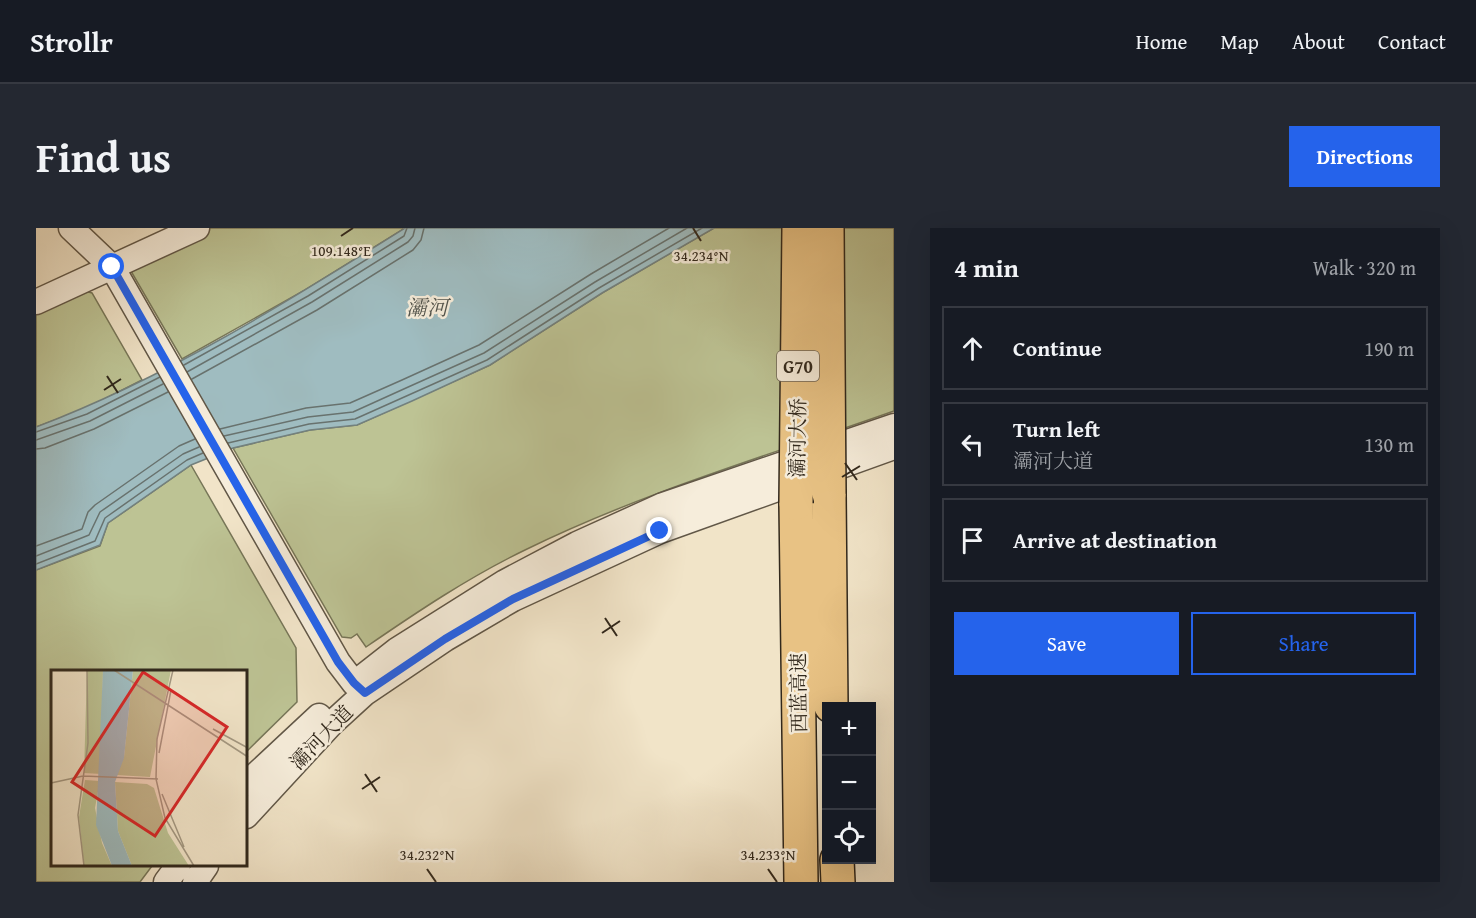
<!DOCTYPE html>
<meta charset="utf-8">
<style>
:root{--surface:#171b24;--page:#242831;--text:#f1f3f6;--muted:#9ea1a6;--line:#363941;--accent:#2563eb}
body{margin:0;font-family:"Gentium Book Plus","Noto Serif SC",serif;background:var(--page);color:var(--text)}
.controls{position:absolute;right:18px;bottom:18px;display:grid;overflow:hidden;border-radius:0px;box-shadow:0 6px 24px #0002}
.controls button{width:54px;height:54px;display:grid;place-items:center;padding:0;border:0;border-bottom:2px solid var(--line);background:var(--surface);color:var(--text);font:30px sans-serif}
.stop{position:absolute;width:18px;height:18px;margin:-14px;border:4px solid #2563eb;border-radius:50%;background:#fff}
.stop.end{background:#2563eb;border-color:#fff;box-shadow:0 2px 6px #0008}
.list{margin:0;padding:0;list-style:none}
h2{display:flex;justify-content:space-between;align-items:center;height:78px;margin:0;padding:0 24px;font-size:26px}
h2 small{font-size:20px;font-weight:400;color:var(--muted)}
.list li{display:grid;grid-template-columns:39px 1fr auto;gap:18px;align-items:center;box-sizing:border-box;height:84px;margin:0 12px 12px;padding:0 12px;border:2px solid var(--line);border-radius:0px}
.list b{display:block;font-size:22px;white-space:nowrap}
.list p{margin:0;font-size:20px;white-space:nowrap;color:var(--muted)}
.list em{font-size:20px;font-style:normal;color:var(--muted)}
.actions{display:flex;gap:12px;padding:18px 24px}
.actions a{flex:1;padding:14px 0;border:2px solid var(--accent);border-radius:0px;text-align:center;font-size:21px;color:var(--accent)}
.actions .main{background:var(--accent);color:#fff}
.icon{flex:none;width:33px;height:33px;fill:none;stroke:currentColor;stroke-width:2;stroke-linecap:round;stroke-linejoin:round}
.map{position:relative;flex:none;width:858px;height:654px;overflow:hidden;border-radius:0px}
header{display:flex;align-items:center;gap:36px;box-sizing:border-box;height:84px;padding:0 30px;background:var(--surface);border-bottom:2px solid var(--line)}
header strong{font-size:28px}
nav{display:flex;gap:33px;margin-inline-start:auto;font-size:21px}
.intro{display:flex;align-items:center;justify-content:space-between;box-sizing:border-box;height:144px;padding:0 36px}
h1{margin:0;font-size:42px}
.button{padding:15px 27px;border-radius:0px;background:var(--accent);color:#fff;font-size:21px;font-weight:700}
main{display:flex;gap:36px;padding:0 36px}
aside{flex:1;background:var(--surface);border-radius:0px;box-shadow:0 6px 24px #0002}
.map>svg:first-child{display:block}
</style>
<header>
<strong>Strollr</strong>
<nav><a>Home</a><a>Map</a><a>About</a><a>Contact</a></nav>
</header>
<div class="intro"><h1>Find us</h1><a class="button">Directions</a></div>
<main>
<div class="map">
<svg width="858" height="654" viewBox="0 0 858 654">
<rect width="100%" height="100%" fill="#f1e4c8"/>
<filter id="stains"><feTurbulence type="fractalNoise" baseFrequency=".00333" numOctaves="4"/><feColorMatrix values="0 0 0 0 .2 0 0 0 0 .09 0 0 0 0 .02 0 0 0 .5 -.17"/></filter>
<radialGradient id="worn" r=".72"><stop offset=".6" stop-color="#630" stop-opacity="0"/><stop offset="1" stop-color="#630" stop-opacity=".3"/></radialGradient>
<!-- green -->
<path fill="#bdc394" stroke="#777658" stroke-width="1.5" d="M170,0H369L269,62L146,131L92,38Z
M678,0H858V183C734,227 607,264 489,322C433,349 381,384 330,419L321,406L315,410L306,409L197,220L274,202L321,197L454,137L566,65Z
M49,63L56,65L106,152L49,181L0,199V82Z
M155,237L260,420L261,474L210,524V444H16V638H116L104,654H0V342L64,318L72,295Z"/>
<!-- water -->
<path fill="#9fbcc0" stroke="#73817e" stroke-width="1.5" d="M369,0H678L566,65L454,137L376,173L321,197L274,202L197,220L155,237L72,295L64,317L0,342V199C130,150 251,74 369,0Z"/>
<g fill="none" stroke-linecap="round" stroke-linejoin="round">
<!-- shore -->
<path stroke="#68726e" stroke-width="1.5" d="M148,137L272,68L368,8L371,0
M151,144L276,74L372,14L377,8L379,0
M156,151L281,82L377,22L385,12L388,0
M184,201L270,180L314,175L366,152L443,117L555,46L633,0
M0,204L51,186L124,149
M188,208L272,189L317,184L370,160L448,125L559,54L651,0
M0,212L54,193L127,156
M192,215L273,196L319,191L451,132L563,60L666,0
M0,221L9,220L58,201L132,164
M0,318L46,301L52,284L59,277L143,218L159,211
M0,328L53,307L64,284L147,226L163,219
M0,336L59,313L69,290L151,232L167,225"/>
<!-- minor casing -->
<g stroke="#615747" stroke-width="27">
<path id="minor" d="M35,0L76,39L302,434L318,455L329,465
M0,74L161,0
M324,451L361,422L469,354L541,316L627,277L858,198
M210,556L283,488
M210,588L295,496L329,465L409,411L477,371L624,303L858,219
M130,654L142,638
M159,654L170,638"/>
</g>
<!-- highway casing -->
<g stroke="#31281c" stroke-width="36">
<path id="highway" d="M793,266L795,478
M760,275L765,654
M801,632L802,654"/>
</g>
<!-- minor -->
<use href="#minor" stroke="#f6eddb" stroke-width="24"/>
<!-- highway -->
<use href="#highway" stroke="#e8c284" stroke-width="33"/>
<!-- highway-bridge casing -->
<g stroke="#31281c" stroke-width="36" stroke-linecap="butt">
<path id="highway-bridge" d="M791,0L793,266
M760,275L763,0"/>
</g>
<!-- highway-bridge -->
<use href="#highway-bridge" stroke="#e8c284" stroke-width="33"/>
</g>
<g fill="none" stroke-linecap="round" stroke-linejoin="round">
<!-- route -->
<path stroke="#2563eb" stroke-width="8" d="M76,39L302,434L318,455L329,465L409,411L477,371L624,303"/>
</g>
<!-- ticks -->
<path fill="none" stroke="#31281c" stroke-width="2" d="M657,0L665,13M305,8L317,0M71,148L82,165M68,162L85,151M809,235L821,252M806,249L824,238M569,390L581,408M566,405L584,393M329,546L341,564M326,561L344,549M391,641L400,654M732,641L741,654"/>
<g text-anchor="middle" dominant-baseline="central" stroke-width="5" stroke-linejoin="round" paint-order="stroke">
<!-- shield labels -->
<rect fill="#f6eddb" stroke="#6c6355" stroke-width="1.5" x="741" y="123" width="42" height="30" rx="4.5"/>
<g font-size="18" font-weight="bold" fill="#31281c">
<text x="762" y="138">G70</text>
</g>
<!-- street labels -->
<g font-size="20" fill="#31281c" stroke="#f6eddb">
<text transform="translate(761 210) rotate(-89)">灞河大桥</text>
<text transform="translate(762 465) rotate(-91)">西蓝高速</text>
<text transform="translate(285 509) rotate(-46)">灞河大道</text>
</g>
<!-- water labels -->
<g font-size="21" font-style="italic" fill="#52544d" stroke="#f6eddb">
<text x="391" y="79">灞河</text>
</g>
</g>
<!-- overview -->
<g transform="translate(15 442)">
<rect width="196" height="196" fill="#f1e4c8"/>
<path d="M36,0H52L50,104L33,103ZM82,0H120L99,107L65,105L73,87ZM34,110L49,111L44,138L51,173L61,196H33L28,147ZM64,112L96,114L103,118L117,163L138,196H81L67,161Z" fill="#bdc394"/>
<path d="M52,0H82L73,88L64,112L67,161L81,196H61L45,155Z" fill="#9fbcc0"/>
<path fill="none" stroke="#a49983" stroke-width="1.5" d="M63,0L197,87M122,0L106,69L105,109L114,148L143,196M162,59L197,78M108,83L120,20M0,113L32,106L107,109M111,124L133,177M33,196L27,145L37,73L36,0"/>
<path fill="#d62828" fill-opacity="0.15" stroke="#d62828" stroke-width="3" d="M92,2L176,57L104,166L21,112Z"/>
<rect width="196" height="196" fill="none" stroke="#31281c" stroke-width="3"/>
</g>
<g font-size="15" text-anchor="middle" fill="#31281c" stroke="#f6eddb" stroke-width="5" stroke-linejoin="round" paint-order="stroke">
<text x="305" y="28">109.148°E</text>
<text x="665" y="33">34.234°N</text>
<text x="391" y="632">34.232°N</text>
<text x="732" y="632">34.233°N</text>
</g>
<rect width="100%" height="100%" filter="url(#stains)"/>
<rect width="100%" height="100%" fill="url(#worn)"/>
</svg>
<div class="controls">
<button>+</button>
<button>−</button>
<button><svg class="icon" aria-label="locate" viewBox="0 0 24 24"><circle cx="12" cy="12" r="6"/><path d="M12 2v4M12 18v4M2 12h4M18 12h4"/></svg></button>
</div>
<div class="stop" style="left:76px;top:39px"></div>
<div class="stop end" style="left:624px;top:303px"></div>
</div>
<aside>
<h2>4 min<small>Walk · 320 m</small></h2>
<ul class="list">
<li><svg class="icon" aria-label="ahead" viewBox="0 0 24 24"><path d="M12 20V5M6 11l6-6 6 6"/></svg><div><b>Continue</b></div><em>190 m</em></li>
<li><svg class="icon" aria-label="left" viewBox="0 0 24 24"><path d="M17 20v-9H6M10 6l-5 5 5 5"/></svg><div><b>Turn left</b><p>灞河大道</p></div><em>130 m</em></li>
<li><svg class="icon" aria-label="arrive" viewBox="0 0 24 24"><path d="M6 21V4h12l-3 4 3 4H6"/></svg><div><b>Arrive at destination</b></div></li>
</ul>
<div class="actions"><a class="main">Save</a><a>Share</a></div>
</aside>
</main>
